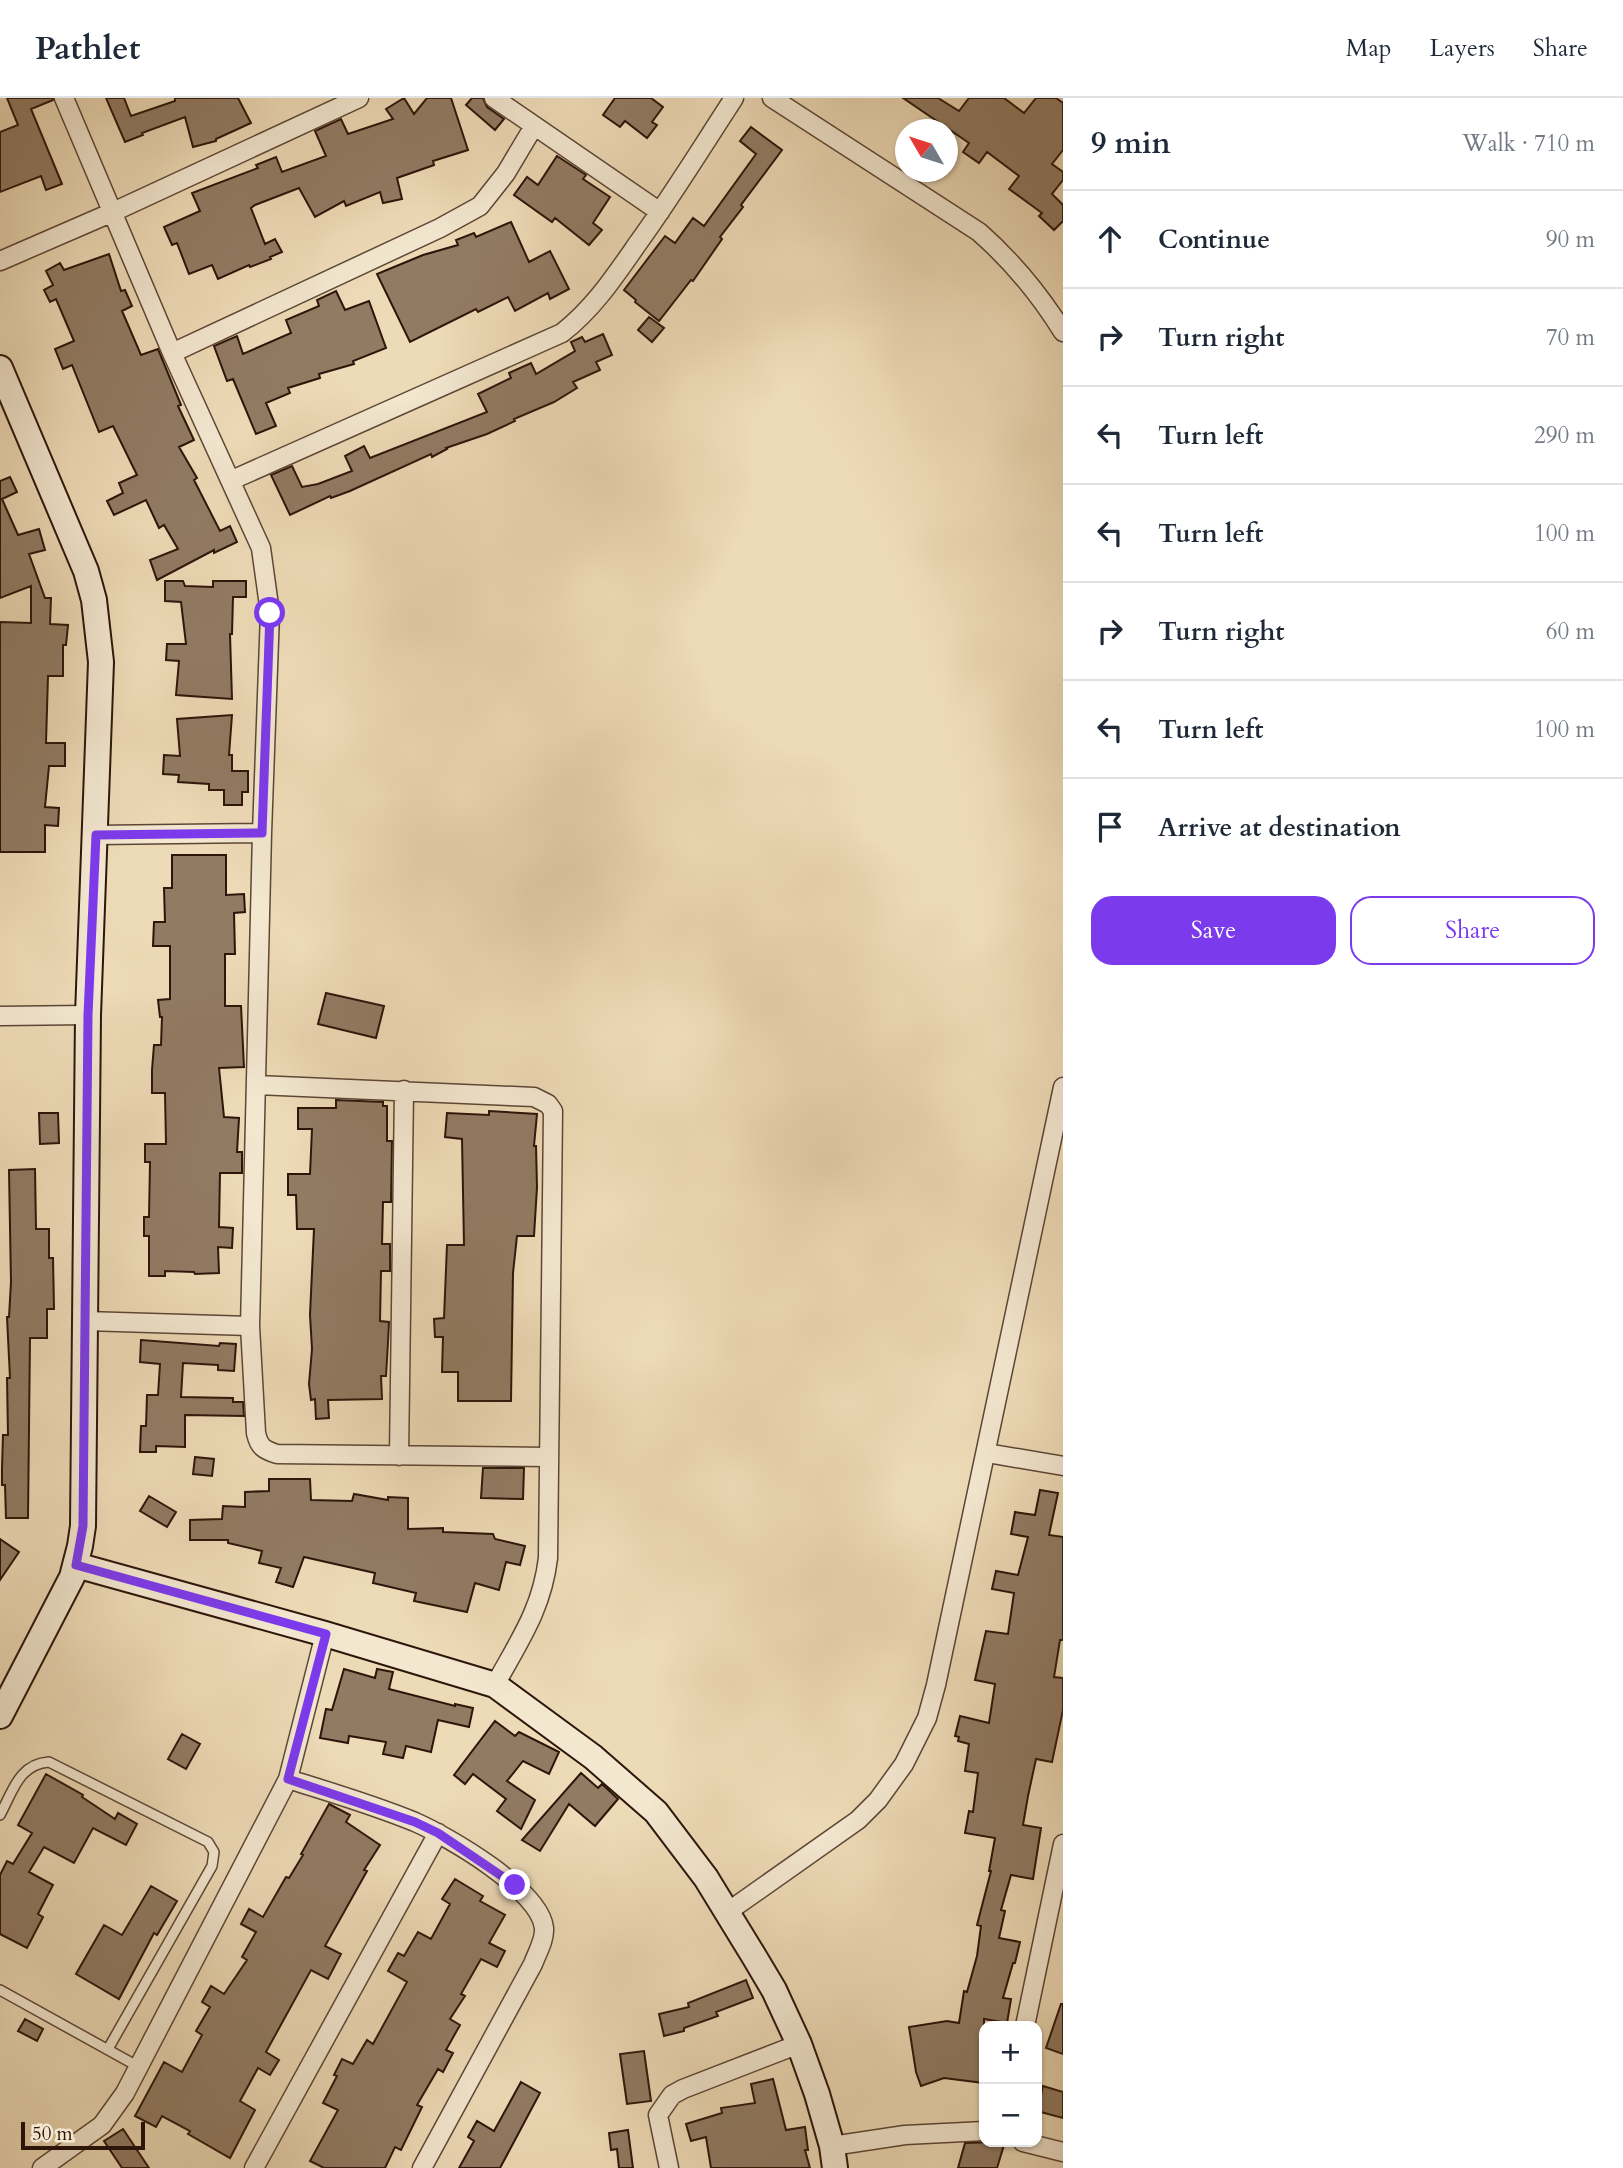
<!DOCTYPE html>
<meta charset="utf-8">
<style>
:root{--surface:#fff;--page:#f2f2f3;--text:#1f2937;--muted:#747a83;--line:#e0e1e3;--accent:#7c3aed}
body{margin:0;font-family:Cardo,serif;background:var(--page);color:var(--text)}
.controls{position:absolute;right:21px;bottom:21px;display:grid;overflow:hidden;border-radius:14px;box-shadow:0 2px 5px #0004}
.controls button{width:63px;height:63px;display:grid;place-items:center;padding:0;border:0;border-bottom:2px solid var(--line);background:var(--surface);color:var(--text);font:35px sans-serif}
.compass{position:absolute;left:895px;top:21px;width:63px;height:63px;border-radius:50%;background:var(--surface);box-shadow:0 2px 5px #0004;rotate:309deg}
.scale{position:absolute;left:21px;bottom:18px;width:124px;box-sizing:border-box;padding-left:7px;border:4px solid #2d150a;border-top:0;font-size:19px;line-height:24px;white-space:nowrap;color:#2d150a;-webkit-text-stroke:5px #f3e7d0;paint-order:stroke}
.stop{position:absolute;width:21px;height:21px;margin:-16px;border:5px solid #7c3aed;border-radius:50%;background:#fff}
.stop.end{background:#7c3aed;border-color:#fff;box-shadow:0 2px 7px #0008}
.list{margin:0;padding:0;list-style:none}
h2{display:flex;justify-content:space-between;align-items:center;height:91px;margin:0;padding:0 28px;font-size:30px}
h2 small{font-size:23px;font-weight:400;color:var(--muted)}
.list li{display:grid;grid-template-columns:46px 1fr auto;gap:21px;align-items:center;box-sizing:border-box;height:98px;padding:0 28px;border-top:2px solid var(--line)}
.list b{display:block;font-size:26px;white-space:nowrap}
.list em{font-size:23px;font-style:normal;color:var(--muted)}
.actions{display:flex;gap:14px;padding:21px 28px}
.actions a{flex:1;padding:16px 0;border:2px solid var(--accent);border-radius:21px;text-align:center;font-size:24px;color:var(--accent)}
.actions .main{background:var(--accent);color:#fff}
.icon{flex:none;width:38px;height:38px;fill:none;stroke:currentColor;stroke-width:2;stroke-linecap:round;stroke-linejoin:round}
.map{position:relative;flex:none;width:1063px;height:2070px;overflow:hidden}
header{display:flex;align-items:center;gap:42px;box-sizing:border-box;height:98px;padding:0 35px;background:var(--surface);border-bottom:2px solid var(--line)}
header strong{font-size:33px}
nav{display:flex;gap:38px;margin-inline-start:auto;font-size:24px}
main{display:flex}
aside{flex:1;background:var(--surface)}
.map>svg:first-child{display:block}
</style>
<header>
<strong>Pathlet</strong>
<nav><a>Map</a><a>Layers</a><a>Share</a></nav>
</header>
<main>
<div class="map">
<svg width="1063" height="2070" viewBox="0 0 1063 2070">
<rect width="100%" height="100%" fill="#eddab6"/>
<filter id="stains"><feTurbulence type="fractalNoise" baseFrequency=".00286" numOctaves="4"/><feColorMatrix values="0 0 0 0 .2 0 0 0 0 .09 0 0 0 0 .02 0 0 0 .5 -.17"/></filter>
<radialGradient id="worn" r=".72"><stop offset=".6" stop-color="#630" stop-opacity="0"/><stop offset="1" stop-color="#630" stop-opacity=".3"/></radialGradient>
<!-- building -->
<path fill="#917b63" stroke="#2d150a" stroke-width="2" d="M7,0H53V2L31,11L62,86L46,92L41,78L0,94V34L18,27Z
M106,0H124L131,18L175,3V0H238L251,25L216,41V43L193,49L185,19L142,35L143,37L125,44Z
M404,0L414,16L427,0H451L468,52L433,63L434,67L397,80L402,101L383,105L380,94L346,108L344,103L315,119L299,90L255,107L251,110L265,146L275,141L282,154L270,159L271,161L250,169L249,167L218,181L212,167L189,176L177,145L172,147L164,129L200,113L192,95L258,70L256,67L276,59L282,74L326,58L315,33L341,21L348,36L393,21L386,11Z
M472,0H483L487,9L504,21L495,32L466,7Z
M615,0H651L663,9L652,24L657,27L647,40L625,23L620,29L603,17Z
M903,0H938L959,13L969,0H1004L1024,15L1036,0H1056L1063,5V52L1052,66L1063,74V82L1052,96L1063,107V123L1054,132L1039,118L1042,115L1009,91L1019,78L987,54L979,65L963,54L969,45Z
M751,29L782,52L741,107L743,109L720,139L722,141L693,183L691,182L659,223L635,204L636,202L624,192L665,138L675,145L693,120L704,128L756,56L740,43Z
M557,58L586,77L583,81L610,99L593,125L602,132L589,147L555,120L552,124L514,97L527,79L538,87Z
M511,124L529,164L550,153L569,191L550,201L548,195L515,213L508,199L478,214L476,211L410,244L377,176L423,157L458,147L456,142L474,135L476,139Z
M109,156L121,193L125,192L132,208L122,213L141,257L158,251L181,307L178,308L194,342L179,349L197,380L194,382L220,433L230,428L237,444L214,455V452L157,482L150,462L178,451L164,427L159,430L146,402L114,417L107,403L123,395L119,385L137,377L113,328L99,334L72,267L63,271L55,251L74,243L56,201L50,204L44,192L53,187L46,173L60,165L64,172Z
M336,193L345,212L369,203L386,250L353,263L354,266L319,276L320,280L288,290L290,295L266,305L276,328L256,336L233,281L227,283L214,248L237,238L243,256L291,235L286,222L319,208L317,202Z
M649,219L664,230L652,244L638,232Z
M603,236L612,257L596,264L600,272L573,284L577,290L554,304L514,321L515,323L487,336L446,350L447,351L432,359L431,356L350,393L331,400L330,398L290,417L271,377L292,368L302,389L318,386L352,373L345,358L364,348L370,360L487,314L478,296L511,280L509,275L531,265L536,276L575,253L571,244L582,239L585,244Z
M10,379L17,394L2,401L18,437L39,431L45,452L29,456L45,500H51L50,526L68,527L66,547H63V578H48L46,645H65V668H49L45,709L59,710L58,728L45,727V754H0V524L31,525V488L0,500V383Z
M165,483H183L185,488L213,489V483H246V499H233L232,536H230L232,601L176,597L179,563L166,562L167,546H186L181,504L165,503Z
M232,617L229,657H232V673H248V694H242V707H224V692H209V686L178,684L179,677L163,676L164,657L180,658L177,621Z
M172,757H226V797L244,796L245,814L234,815L235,856H225V908H241L244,969L219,970L224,1019L239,1020L237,1054H242V1075H220L219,1129L233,1130L232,1150L218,1149L219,1175L195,1176L194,1174L165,1173V1178H149V1138H144V1119H149L150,1064H145V1046H166L165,995H152V972L154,947H161L162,919H160L158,902L170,901V848H153L154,824H165L164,790H172Z
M326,895L384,908L376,940L318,926Z
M336,1002L383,1004V1008H387V1043H392L391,1104H383L382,1146H390V1173H381L380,1223L389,1224L388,1244L386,1278H381L382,1301L328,1302L329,1320L316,1321L315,1301L311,1302L309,1286L312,1251L310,1217L314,1131H297L296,1097H288V1076H310L312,1031H298V1010H336Z
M489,1013L537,1016L534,1048H536L537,1089L534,1138H517L513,1175L511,1303H458V1274H442L443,1239H435L434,1221L444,1220L447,1147H464L462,1041L445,1039L447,1015L489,1017Z
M39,1015H58L59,1045L40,1046Z
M35,1071L36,1131H49V1160H53L54,1211H47V1240H30L28,1420H6L5,1387H2V1371L3,1337H8L7,1280H10L7,1219H9L11,1184L9,1072Z
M141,1242L219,1248L220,1245L236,1246L234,1273L218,1272V1267L183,1265L181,1299L233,1300V1304H243L244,1318L185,1317V1349L156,1348V1354H140L141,1328H146L147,1297H158L160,1266L140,1264Z
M195,1359L214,1361L212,1378L193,1376Z
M483,1370H524L523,1401L481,1400Z
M269,1381H310L311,1402L352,1403L354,1396L388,1402V1399L408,1400V1431L443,1430V1434L493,1436L495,1441L525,1448L520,1467L506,1464L499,1492L475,1485L467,1514L414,1503L416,1495L373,1485L375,1475L304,1459L293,1489L276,1484L281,1470L259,1465L262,1453L228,1445V1442H190V1422L222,1421L223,1408L245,1409V1394L269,1393Z
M1040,1392L1058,1395L1049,1437L1063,1439V1542H1060L1054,1579L1063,1580V1612L1052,1664L1036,1661L1028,1698L1023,1727L1041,1730L1033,1781L1011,1777L1001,1812L1005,1813L999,1840L1020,1844L1015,1865H1013L1003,1900L1011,1901L1007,1925L984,1921V1985L944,1980L921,1988L916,1974L909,1929L947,1923L959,1925L964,1893L967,1894L977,1858L981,1828L977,1827L991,1773H989L995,1740L965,1735L969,1713L973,1714L978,1675L965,1673L969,1646L958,1643L959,1639L955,1638L960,1618L989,1625L995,1586L975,1582L986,1533L1008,1536L1014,1495L992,1491L996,1473L1018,1477L1028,1439L1011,1436L1015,1414L1035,1417Z
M149,1398L176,1414L167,1429L140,1413Z
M0,1441L19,1454L0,1482Z
M344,1571L375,1580L377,1571L393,1574L389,1591L455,1608V1606L473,1610L469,1629L438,1622L431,1654L406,1648L403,1660L383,1656L386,1644L349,1638L348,1645L320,1640L326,1611L332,1612Z
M495,1623L515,1638L519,1634L559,1654L549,1676L523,1663L507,1683L535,1702L521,1731L497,1713L506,1701L473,1676L465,1686L454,1677Z
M182,1636L200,1646L186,1671L168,1661Z
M581,1675L598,1690L602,1686L618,1701L595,1728L569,1706L540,1753L522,1742Z
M46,1676L83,1697L82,1699L115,1721L118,1715L137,1726L126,1747L93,1730L74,1765L44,1749L29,1774L53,1787L38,1816L43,1819L27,1850L0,1836V1777L7,1763L13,1766L32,1735L18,1727Z
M329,1706L350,1717L346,1724L380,1747L364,1772L367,1773L325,1848L341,1856L328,1881L311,1872L266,1954L279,1962L270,1977L258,1970L240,2003L255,2012L230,2060L188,2036L190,2033L162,2018L156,2029L135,2018L164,1964L182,1974L202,1937L196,1933L210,1909L202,1904L211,1888L224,1896L247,1862L242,1859L256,1834L241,1826L249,1811L263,1819L286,1779L289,1780L303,1757L301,1756Z
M455,1781L483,1798L480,1803L505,1817L489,1845L505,1853L497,1869L481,1861L461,1896L465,1898L450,1921L460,1927L446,1952L453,1955L443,1974L438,1971L417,2007L422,2009L401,2052L395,2049L385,2070H324L310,2063L338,2012L323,2005L337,1978L334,1977L342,1961L353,1966L367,1942L373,1946L407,1884L388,1873L398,1855L404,1858L418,1834L431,1841L450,1806L442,1801Z
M151,1788L177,1803L157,1837L154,1835L119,1901L76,1876L104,1827L122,1837Z
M746,1882L753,1900L716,1914L718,1918L684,1930V1933L664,1938L659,1916L689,1909L688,1905Z
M1061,1906H1063V1956L1046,1950Z
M25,1921L43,1931L37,1943L18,1933Z
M644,1953L651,2003L627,2006L620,1956Z
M773,1981L786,2032L805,2029L808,2052H805L810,2070H711L706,2039L691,2043L686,2026L722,2015L721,2010L755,2005L751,1986Z
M521,1984L540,1995L500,2070H459L474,2043L468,2039L477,2023L494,2033Z
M1043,1988L1063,1994V2020L1037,2013Z
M123,2031L149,2070H122L104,2043Z
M628,2032L633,2070H619L617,2051L611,2052L609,2035Z
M992,2044L1004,2047L997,2070H958L965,2045Z"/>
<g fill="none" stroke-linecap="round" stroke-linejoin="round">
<!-- lane casing -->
<g stroke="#5d4635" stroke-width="12">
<path id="lane" d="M0,1717C13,1693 19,1666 49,1664L208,1744L214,1754L212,1768L108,1951
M0,1892L139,1969"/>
</g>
<!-- street casing -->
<g stroke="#5d4635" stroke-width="21">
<path id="street" d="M64,0L172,255L261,450L270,515L262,735L250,1228L256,1335C259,1349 264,1352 277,1356L547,1359
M494,0L660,114
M772,0L979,134C1012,163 1040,197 1063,234
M0,163L113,114L359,0
M172,255L440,130L480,108L506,75L534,28
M232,382L562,235C594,210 615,178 638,145C672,98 702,49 734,0
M96,737L262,735
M0,918L88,917
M257,987L534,999L548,1006L553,1013L548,1460C542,1511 519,1543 495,1587
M85,1223L250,1228
M987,1355L1063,1368
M399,1358L404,992
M288,1681C330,1694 374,1707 415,1724C449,1739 540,1792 544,1830C545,1842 537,1855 533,1866L422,2070
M726,1815L858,1722L878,1702L904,1666L927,1620L936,1587L1063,989
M1025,1928L1063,1746
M1023,2044L1063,2054
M832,2048L905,2037L984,2033
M42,2070L102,2027L125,1995L288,1681L325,1536
M254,2070L438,1735
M669,2070L658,2017L672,1997L683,1991L799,1946"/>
</g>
<!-- secondary casing -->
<g stroke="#2d150a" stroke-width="28">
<path id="secondary" d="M0,270L86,473L94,502L101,564L88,917L83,1428L80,1448L72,1479L0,1618
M76,1467L325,1536L495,1587L593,1659L656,1714L706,1780L755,1860L774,1892L799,1946L817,1996L832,2048L835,2070"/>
</g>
<!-- lane -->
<use href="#lane" stroke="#f3e7d0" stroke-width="9"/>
<!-- street -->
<use href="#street" stroke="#f3e7d0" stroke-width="18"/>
<!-- secondary -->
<use href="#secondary" stroke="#f3e7d0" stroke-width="24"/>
</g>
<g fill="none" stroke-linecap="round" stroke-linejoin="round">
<!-- route -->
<path stroke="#7c3aed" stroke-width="9" d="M270,515L262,735L96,737L88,917L83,1428L76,1467L326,1536L288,1681L415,1724L438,1735L515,1787"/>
</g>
<rect width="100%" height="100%" filter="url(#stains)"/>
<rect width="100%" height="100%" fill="url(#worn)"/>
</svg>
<div class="controls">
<button>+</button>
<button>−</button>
</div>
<svg class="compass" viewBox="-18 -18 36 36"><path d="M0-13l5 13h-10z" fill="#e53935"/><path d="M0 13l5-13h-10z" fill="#747a83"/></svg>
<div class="scale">50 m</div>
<div class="stop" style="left:270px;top:515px"></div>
<div class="stop end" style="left:515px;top:1787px"></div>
</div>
<aside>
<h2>9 min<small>Walk · 710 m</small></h2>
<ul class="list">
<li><svg class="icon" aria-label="ahead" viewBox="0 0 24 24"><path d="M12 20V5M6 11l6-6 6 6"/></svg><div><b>Continue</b></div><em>90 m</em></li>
<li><svg class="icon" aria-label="right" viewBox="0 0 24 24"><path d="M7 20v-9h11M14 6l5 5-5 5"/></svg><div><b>Turn right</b></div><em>70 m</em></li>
<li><svg class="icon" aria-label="left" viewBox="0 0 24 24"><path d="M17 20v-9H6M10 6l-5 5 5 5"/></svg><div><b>Turn left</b></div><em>290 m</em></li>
<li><svg class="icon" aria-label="left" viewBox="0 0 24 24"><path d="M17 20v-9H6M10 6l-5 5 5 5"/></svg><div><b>Turn left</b></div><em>100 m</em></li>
<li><svg class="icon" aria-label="right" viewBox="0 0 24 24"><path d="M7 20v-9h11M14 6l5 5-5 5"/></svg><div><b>Turn right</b></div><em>60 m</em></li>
<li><svg class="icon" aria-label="left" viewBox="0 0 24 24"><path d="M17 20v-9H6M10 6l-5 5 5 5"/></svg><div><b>Turn left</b></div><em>100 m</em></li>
<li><svg class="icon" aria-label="arrive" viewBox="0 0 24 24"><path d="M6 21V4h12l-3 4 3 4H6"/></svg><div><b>Arrive at destination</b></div></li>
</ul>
<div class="actions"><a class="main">Save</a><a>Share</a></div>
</aside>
</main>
